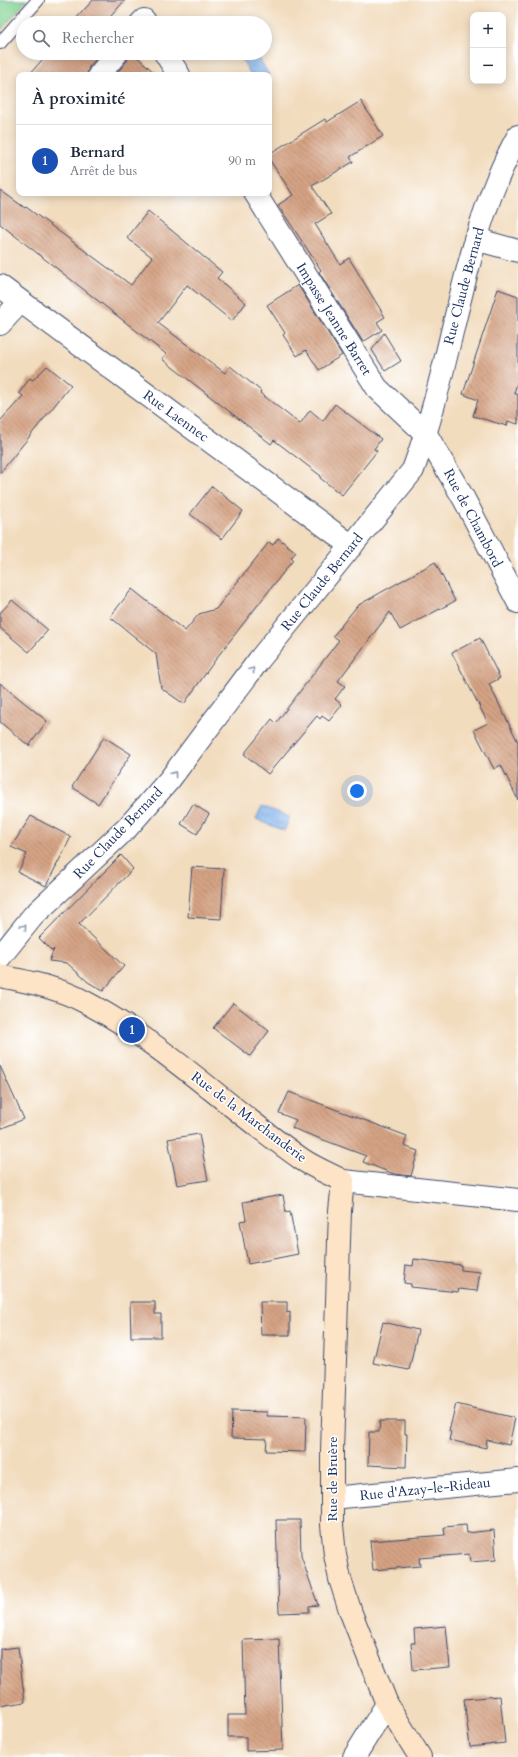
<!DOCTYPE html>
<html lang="fr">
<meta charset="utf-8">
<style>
:root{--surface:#fff;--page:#f6f6f7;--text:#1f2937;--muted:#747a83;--line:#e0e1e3;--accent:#c8321e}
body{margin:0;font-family:Cardo,serif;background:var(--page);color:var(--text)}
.controls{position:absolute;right:12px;top:12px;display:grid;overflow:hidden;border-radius:8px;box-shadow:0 2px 10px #0003}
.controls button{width:36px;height:36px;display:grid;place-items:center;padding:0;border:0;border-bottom:1px solid var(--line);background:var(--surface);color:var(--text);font:20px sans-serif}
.you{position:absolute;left:357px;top:791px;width:14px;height:14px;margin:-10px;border:3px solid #fff;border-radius:50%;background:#1a73e8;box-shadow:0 0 0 6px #1a73e833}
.badge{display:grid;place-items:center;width:26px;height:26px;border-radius:50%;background:var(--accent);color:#fff;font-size:13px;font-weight:700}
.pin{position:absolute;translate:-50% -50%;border:2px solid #fff;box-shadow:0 1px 4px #0006}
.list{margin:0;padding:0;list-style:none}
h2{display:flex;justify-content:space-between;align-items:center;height:52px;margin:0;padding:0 16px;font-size:17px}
h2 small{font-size:13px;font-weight:400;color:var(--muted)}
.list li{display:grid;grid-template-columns:26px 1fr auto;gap:12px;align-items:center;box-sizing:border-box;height:72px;padding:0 16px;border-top:1px solid var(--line)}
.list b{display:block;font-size:15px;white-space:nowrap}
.list p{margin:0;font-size:13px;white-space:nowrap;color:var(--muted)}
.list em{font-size:13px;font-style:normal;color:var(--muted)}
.icon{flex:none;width:22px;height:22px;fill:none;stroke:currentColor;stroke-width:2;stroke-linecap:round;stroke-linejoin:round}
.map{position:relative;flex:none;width:518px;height:1757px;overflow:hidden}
.search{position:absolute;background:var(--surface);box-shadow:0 2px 10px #0003;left:16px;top:16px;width:256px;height:44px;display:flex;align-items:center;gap:10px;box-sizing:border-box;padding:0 14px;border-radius:22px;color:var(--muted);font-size:15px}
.panel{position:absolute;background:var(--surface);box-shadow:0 2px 10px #0003;left:16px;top:72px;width:256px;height:124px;border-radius:8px}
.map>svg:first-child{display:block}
</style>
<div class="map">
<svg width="518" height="1757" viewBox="0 0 518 1757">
<defs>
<pattern id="water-ripples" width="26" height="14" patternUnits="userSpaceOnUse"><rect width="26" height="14" fill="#80b1eb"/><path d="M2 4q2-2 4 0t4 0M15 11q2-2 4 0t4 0" fill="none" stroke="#6890c2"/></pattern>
<pattern id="building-back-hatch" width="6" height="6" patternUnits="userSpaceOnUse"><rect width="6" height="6" fill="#d5a384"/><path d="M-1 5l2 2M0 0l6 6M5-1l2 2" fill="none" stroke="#ac856f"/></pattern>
</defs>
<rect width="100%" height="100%" fill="#fff"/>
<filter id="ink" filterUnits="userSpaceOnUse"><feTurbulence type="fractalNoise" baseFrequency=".025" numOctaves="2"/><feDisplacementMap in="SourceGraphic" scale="8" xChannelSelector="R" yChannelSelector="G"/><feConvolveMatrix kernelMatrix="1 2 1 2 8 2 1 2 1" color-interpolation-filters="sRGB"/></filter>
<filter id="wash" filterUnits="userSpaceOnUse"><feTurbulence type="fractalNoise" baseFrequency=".012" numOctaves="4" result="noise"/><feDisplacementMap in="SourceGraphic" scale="16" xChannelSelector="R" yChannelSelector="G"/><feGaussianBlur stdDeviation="0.9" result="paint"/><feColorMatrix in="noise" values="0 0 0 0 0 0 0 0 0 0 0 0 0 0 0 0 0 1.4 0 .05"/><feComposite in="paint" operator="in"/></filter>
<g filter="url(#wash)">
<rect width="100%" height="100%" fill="#f2dcbe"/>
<!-- green -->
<path fill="#81d393" stroke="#4e8178" d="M0,0H27L0,31Z"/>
<!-- water -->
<path fill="url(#water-ripples)" stroke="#4e70a4" d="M238,53H256L269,75H251Z
M262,806L290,817L284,831L256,819Z"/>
<g id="blocks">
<!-- building -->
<path fill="url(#building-back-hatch)" d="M93,0H125L105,23H72Z
M48,53H101L89,67L87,75H29Z
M129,53H133L157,75H115L127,61Z
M361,101L383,136L350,157L353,162L312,186L331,214L315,224L340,264L349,258L385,317L377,322L382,330L363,342L319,272L321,270L278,205L293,195L269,159V154L325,119L327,122Z
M0,190L25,208L26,207L131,285L152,257L127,238L148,211L222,272L217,278L246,303L232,321L187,285L158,323L225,373L230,366L261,391L260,393L300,424L310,410L323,421L335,404L381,439L374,449L377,451L342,495L320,478L321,476L274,440L271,444L162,359L166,354L0,224Z
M298,285L342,355L319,370L306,350L297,356L283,335L285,333L267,305Z
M498,289L518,296V380L514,393L518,395V424L508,421L507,426L473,416L478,400L463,394Z
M384,333L401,361L385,371L372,350Z
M47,366L71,385L0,473V421L23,396L19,393L30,378L33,380Z
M212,486L243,511L222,539L190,514Z
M278,538L296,552L291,558L293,560L218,656L184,704L161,688L156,654L110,617L132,589L185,631L199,614L216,609L269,542L273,545Z
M435,562L455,601L400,630L390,612L338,681L345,686L335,699L342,705L329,721L322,716L320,719L317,716L268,774L244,754L272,719L276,723L339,640L333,636L357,606Z
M12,600L48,630L29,652L0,628V613Z
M480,638L500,678L489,684L518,742V800L501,765L494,769L474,730L488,723L452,653Z
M0,683L47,721L29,746L0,722Z
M104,737L131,754L98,804L72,787Z
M193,804L209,814L197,834L181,824Z
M31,816L71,837L46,886L18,872L27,854L11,847Z
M121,855L133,869L79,924L124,966L103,991L88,982L67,963L49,961L54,949L52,951L39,938Z
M192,867L224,869L221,919L188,917Z
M233,1003L269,1031L250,1056L213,1028Z
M0,1066L24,1119L0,1129Z
M289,1092L407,1136L404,1146L418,1151L411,1176L394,1174L363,1162L366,1156L292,1128L296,1120L279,1113Z
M199,1134L208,1180L177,1185L168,1139Z
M283,1195L286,1212L290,1211L298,1254L248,1264L240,1221L246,1220L243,1202Z
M414,1259L461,1265V1270L480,1272L477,1291L459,1289L458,1292L411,1287V1284L404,1283L406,1265L413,1266Z
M130,1302H155V1314H161V1337H131Z
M260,1302H287V1313L290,1312V1335H261Z
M383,1322L418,1330L409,1370L373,1363Z
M456,1404L515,1418L509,1445L487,1440L486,1448L449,1440L451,1432L449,1431Z
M232,1411L267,1412V1416L306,1417L305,1452L266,1451L267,1439L231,1438Z
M380,1421H405V1434H407L406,1467L368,1465L369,1432H379Z
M276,1520H300L301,1556L318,1605L309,1606V1612L279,1613Z
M466,1525L467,1533L494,1530L496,1560L470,1562L469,1554L419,1558L420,1566L373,1570L370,1541L445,1535L444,1527Z
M446,1626L450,1667L413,1670L411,1643H415L414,1629Z
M279,1639L283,1750L246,1751V1737H228V1715H245L243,1640Z
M18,1647L25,1702L0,1706V1649Z
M500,1696L505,1743L470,1747L464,1699Z"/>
</g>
</g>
<g filter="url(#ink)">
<use href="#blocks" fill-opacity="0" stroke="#3b496c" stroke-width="1"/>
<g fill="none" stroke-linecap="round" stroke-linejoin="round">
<!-- lane casing -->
<g stroke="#3b496c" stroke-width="14">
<path id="lane" d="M0,43L38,0"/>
</g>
<!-- street casing -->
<g stroke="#3b496c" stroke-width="24">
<path id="street" d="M141,23L144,20L146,23
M165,53L179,75
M99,75L117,53
M255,193L377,388L426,434L464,499L518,602
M475,239L518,251
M0,286L352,546
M0,324L20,302
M0,957L33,916L127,828L170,779L259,660L413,470C454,361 461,239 518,136
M343,1181L518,1200
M332,1498L518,1480
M354,1757L387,1704"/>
</g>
<!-- secondary casing -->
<g stroke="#3b496c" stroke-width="24">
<path id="secondary" d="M0,976C30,982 60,988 87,1003C166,1045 229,1109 303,1160C315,1168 330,1174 343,1181L340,1211L332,1450V1525L335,1555L340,1579L351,1613L387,1704L420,1757"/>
</g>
<!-- lane -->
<use href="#lane" stroke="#fff" stroke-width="12"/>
<!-- street -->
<use href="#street" stroke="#fff" stroke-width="22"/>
<!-- secondary -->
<use href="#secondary" stroke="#fee4c6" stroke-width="22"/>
</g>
<!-- one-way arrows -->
<defs><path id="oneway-chevron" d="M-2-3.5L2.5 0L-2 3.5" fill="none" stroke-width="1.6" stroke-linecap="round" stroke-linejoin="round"/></defs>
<g stroke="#8d97ae">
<use href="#oneway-chevron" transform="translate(252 670) rotate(-53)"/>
<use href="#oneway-chevron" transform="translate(174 774) rotate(-53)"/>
<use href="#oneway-chevron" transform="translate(24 927) rotate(-50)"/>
</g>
</g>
<g text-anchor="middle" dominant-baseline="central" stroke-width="3" stroke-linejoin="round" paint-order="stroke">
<!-- street labels -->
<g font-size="14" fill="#1b2f5e" stroke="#fff">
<text transform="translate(464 286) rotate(-75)">Rue Claude Bernard</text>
<text transform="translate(334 319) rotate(58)">Impasse Jeanne Barret</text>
<text transform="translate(176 416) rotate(36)">Rue Laennec</text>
<text transform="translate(473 518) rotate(62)">Rue de Chambord</text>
<text transform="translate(322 582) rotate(-51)">Rue Claude Bernard</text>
<text transform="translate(118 833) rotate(-46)">Rue Claude Bernard</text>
<text transform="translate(249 1117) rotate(37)">Rue de la Marchanderie</text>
<text transform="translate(332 1479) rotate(-90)">Rue de Bruère</text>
<text transform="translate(425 1489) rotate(-6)">Rue d'Azay-le-Rideau</text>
</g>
</g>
</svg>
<div class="controls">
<button>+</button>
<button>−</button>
</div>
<div class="you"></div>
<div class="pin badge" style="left:132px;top:1030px;background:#1a4fb4">1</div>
<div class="search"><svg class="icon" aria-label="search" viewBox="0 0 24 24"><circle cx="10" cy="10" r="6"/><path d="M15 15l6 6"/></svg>Rechercher</div>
<section class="panel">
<h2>À proximité<small></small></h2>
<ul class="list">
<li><span class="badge" style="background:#1a4fb4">1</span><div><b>Bernard</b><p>Arrêt de bus</p></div><em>90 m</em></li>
</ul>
</section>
</div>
